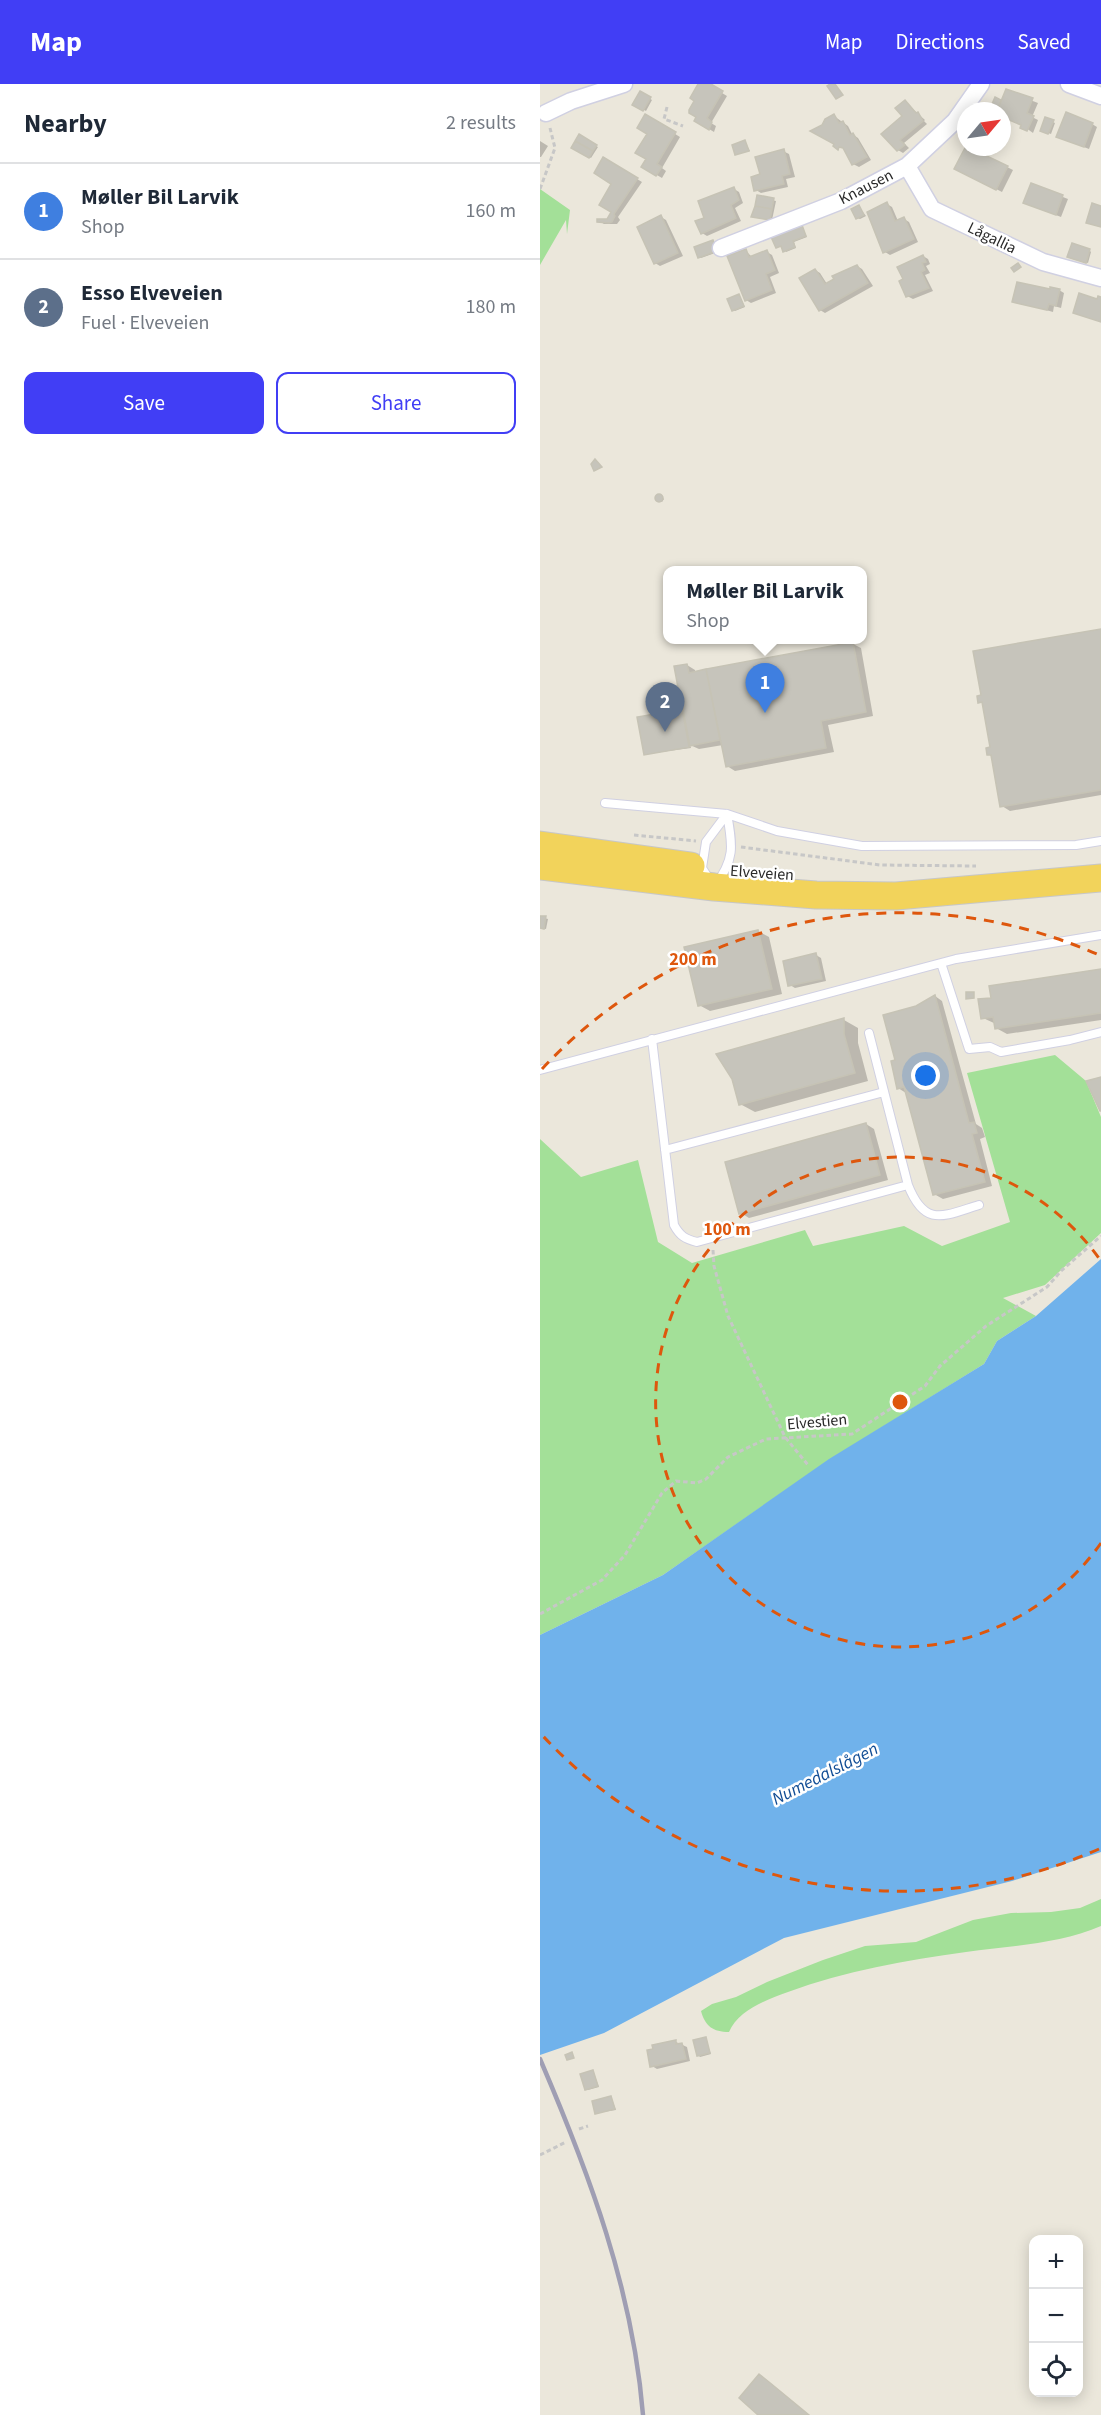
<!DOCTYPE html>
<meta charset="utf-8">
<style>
:root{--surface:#fff;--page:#f6f6f7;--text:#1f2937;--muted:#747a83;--line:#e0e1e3;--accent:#413ef5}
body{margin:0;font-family:"Source Sans 3",sans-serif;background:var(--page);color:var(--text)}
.controls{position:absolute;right:18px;bottom:18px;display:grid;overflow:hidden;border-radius:12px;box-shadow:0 3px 15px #0003}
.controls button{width:54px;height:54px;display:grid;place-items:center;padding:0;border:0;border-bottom:2px solid var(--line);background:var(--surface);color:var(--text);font:30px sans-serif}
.compass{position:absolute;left:417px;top:18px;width:54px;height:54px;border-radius:50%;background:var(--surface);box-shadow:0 3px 15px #0003;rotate:61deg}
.you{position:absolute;left:386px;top:992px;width:21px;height:21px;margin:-15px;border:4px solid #fff;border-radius:50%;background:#1a73e8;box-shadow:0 0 0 9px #1a73e833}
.badge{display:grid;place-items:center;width:39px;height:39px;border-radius:50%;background:var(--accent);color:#fff;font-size:20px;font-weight:700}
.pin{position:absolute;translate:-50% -50px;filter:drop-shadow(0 2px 3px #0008)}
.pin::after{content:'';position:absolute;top:32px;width:21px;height:18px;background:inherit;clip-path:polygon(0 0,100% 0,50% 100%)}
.popup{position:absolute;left:123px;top:482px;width:204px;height:78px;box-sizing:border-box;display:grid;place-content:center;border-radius:12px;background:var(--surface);filter:drop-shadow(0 2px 4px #0005);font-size:20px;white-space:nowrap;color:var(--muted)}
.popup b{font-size:22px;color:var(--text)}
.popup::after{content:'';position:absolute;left:50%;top:100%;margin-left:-12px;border:12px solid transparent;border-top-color:var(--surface)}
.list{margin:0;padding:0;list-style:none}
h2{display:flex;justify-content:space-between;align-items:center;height:78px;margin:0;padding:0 24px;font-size:26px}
h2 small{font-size:20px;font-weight:400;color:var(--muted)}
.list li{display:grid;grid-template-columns:39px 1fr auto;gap:18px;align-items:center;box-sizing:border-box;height:96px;padding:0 24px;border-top:2px solid var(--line)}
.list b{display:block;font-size:22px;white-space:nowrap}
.list p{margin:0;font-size:20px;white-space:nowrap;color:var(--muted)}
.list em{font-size:20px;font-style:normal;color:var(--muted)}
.actions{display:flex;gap:12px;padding:18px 24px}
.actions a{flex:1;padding:14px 0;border:2px solid var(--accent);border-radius:12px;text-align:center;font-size:21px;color:var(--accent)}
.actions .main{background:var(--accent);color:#fff}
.icon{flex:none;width:33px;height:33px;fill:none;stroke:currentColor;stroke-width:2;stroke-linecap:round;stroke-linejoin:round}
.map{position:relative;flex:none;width:561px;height:2331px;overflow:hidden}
header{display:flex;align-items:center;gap:36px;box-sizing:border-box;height:84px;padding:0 30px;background:var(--accent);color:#fff}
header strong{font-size:28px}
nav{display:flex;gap:33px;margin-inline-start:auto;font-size:21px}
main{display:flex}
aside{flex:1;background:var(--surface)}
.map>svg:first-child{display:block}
</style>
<header>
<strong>Map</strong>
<nav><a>Map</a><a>Directions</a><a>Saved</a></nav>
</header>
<main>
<aside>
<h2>Nearby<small>2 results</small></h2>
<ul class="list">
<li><span class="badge" style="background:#3f7fe0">1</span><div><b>Møller Bil Larvik</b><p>Shop</p></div><em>160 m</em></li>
<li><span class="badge" style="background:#5c6f8a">2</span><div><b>Esso Elveveien</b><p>Fuel · Elveveien</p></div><em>180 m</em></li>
</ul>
<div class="actions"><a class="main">Save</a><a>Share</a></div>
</aside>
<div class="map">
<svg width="561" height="2331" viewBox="0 0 561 2331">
<rect width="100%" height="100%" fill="#ebe7db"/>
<!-- green -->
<path fill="#a3e098" d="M0,105L30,126L27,150L26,136L0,181Z
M515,971L546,997L561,1033V1149L505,1201L463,1214L496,1232L457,1257L444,1280L289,1376L123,1491L0,1551V1055L41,1093L98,1076L118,1158L152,1179L265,1146L273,1162L364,1142L402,1162L470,1138L427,989Z
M561,1815V1842C519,1860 471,1862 426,1868C366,1876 305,1887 248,1908C226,1916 198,1926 189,1948C173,1948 165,1942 161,1927L172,1920L196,1913L227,1898L283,1876L325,1862L376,1858L433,1836L471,1829L511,1828L540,1824Z"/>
<!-- water -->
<path fill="#70b2eb" d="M561,1175V1768L472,1797L244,1854L64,1949L0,1971V1551L123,1491L289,1375L444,1280L457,1257L496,1232Z"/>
<!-- shadow -->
<path fill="#0003" d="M160,0H167L187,12L171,39L176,42L174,48L156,37L158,33L156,16Z
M467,7L498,19L492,33L498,36L493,49L482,41L462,32V27H451L460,17L462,19Z
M101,9L112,16L106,27L94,21Z
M365,18L385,36L384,37L387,40L364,59L369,64L363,69L358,66Z
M106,32L140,53L122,84L126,87L122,94L103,83L108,75L109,49Z
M294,32L308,42L312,50L318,54L331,76L319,83L313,80L305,65L283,42Z
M506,35L515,39L511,50L502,47Z
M552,40L557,43L549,65L523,55Z
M40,53L58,63L51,74L33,63Z
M0,57L8,62L1,73H0Z
M205,58L210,67L196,70Z
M427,63L473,86L462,108L421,87Z
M243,67L249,70L255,93L246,95L248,103L221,109L216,106L222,91Z
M64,75L102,98L78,133L80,136L77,140H64L59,137H67L73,128V99Z
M492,101L528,115L521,133L490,121Z
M194,105L199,108L203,119L195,124L201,137L167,152L162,149L166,135Z
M218,113L236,117L232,136L213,133Z
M347,120L352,123L358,137L364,135L369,138L378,158L350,171L345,168Z
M319,123L326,132L320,135L317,134Z
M121,133L126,136L143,172L120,182L115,179Z
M262,143L267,153L254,158L256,164L246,168L243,163H237Z
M173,158L178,168L161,174L159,173Z
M549,166L551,168L548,179L531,173Z
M206,167L212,173L227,168L232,171L239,189L230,193L236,209L211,219L206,216Z
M383,172L388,175L390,180L386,182L390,189L385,191L393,207L373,215L367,212L365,196Z
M317,182L322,185L333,202L285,229L280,226L275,186L280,189L287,200L303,188Z
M519,206L524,209L521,224L514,222L513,228L474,217Z
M199,211L205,223L195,227L193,226Z
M117,412H121L124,415L122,418L117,414Z
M561,546V711L470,727L462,722L453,673L448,670L452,664L444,620L440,618Z
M313,560L321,564L333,632L288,641L294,668L195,687L187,682L183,661L159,665L150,661L151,664L106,670L144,626L147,581L155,586V589Z
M0,833L8,835L6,845L0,844Z
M218,847L229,853L242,910L170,927L159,921Z
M276,871L281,874L286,897L255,904L250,901Z
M561,886V936L467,950L456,944V940L443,934Z
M395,912L402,917L436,1040L442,1044L445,1053L440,1055L452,1102L403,1115L394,1110L366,1009L358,1004L357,977L377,923Z
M304,936L318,944V959L328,997L215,1028L200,1020Z
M326,1040L334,1045L348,1096L209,1134L201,1129Z
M165,1954L171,1970L160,1973L158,1971Z
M136,1958L147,1963L150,1977L117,1985L112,1982Z
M53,1987L59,2003L48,2006L46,2005Z
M71,2013L76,2026L56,2029Z"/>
<!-- building -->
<path fill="#c6c4bb" stroke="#c6c3b5" stroke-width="1.5" d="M158,0H171L183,7L167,34L172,38L169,46L154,37L156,33L149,29V26L154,17L150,14Z
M290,0H295L303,11L296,15L287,2Z
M466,5L493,14L487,29L494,32L487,47L480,44L481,41L462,33V27H457Z
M100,7L111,13L103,27L92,21Z
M455,13L461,16L457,27H449Z
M365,16L376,29L378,28L383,37L360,56L365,61L357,67L341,50L362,32L355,24Z
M526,28L553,39L544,63L516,53Z
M105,30L136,48L117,80L122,83L116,92L101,83L106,75L95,69L107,50L97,44Z
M294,30L299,39L303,37L310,51L313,49L327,73L312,81L303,64L299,63L298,66L293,62L294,60L270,47L282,41L285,35Z
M505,33L514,36L508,50L500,47Z
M39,50L57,61L53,67L35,57Z
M205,56L209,67L195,71L192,61Z
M35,57L53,67L49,74L31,64Z
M426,62L468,82L456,106L414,85Z
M244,65L250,90L242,92L244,100L214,107L211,93L220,90L215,73Z
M63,73L98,94L74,130L75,132L72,138L69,139L57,138V135H67L71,128L59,121L71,100L54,89Z
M491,99L523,111L516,131L483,119Z
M194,103L199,116L191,121L196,134L161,150L155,137L164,134L158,117Z
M217,111L234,114L232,125L215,122Z
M347,118L355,137L364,133L374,155L343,169L327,128Z
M552,119L561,122V143L546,139Z
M319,121L324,131L316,135L311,125Z
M215,122L232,125L230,136L211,133Z
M121,131L138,169L114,180L97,143Z
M262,141L266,152L253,157L255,163L243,168L241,162L236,164L231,153Z
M173,156L177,167L158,174L154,163Z
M532,159L550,165L546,179L527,173Z
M206,165L209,173L227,166L235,186L226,190L232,206L205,217L187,172Z
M383,171L386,178L382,179L385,186L381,188L389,204L366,213L359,197L363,195L357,183Z
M478,179L481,183L474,188L471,184Z
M317,181L328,199L279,227L259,194L275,185L285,200L294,195L292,192Z
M477,198L510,205V203L520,205L516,222L509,220L507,226L472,218Z
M539,209L557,215L558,212L561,213V238L533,229Z
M199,210L204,222L192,227L187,215Z
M55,375L62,383L54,387L51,380Z
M115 414a4 4 0 1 1 8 0a4 4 0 1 1-8 0Z
M561,545V706L460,723L451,671H447L446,664L450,663L442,618L438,619L437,612L441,611L433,567Z
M313,558L326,628L281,637L286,664L186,683L166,585Z
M147,580L149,589L166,585L180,656L149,662L134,582Z
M143,625L150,663L104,671L97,633Z
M0,832H6L4,845L0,844Z
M218,846L232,905L158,922L144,863Z
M276,869L282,895L248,902L243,877Z
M561,885V929L455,945L453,933L441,935L438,915L451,914L449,902Z
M426,908H434V914L426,915Z
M395,911L429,1039L434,1038L437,1049L432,1050L445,1098L393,1111L364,1003L357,1005L351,977L355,976L343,931L376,922Z
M304,934V950L315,989L199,1021L192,995L176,970Z
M561,993V1027H560L546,997Z
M326,1039L340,1091L199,1130L185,1078Z
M166,1953L170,1969L157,1972L153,1956Z
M136,1956V1960L142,1959L146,1975L110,1983L107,1966L113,1965L112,1961Z
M32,1968L34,1974L27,1976L25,1971Z
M53,1986L58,2002L45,2006L40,1990Z
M71,2012L75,2025L55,2030L52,2017Z
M219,2290L229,2298L269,2331H218L199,2314Z"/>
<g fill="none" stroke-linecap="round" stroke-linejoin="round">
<!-- service casing -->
<g stroke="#d0d0e2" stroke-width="10">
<path id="service" d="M65,719L187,730L237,747L322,762L536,761L561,757
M187,730C193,762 195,776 174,803L162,784L166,758Z
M401,879L429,965L450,963L461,968L530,956L561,948
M112,955L134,1141C140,1152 145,1155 157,1158L368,1101L329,949
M0,986L416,875L561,851
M125,1066L344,1008
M368,1101C385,1144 403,1132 439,1121"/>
</g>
<!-- minor casing -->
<g stroke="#d0d0e2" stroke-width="19">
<path id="minor" d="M529,0L561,12
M6,29L31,17L84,0
M367,82L392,125L503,178L561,194
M181,164L301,117L367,82L415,37L441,0"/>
</g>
<!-- trunk casing -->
<g stroke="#c7c7c7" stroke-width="29">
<path id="trunk" d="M0,761L151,782
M0,782L174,803L276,811L356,812L561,794"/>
</g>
<!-- path -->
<path stroke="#c7c7c7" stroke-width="3" stroke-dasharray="4.5 3" stroke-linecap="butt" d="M127,23L124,35L143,42
M0,105L15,64L10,44
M94,751L156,757
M201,763L340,781L436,782
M173,1166L174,1182L188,1232L245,1353L268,1381
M0,1530L62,1496L85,1471L122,1409L136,1397L157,1399L166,1395L188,1373L226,1355L312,1350L385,1302L400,1282L446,1242L507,1203L522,1186L561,1152
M39,2045L48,2042
M0,2071L26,2058"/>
<!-- service -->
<use href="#service" stroke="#fff" stroke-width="8"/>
<!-- minor -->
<use href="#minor" stroke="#fff" stroke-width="16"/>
<!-- trunk -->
<use href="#trunk" stroke="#f2d35b" stroke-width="27"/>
<!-- rail -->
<path stroke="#9f9eb3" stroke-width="4.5" d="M0,1975C49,2089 93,2206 103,2331"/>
</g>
<!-- distance rings -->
<g fill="none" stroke="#de570d" stroke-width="3" stroke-dasharray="10 8">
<path d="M561 1459A245 245 0 1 1 561 1177"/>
<path d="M559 1765A489 489 0 0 1 2 1651M2 985A489 489 0 0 1 559 871"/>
</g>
<g text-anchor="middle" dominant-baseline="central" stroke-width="5" stroke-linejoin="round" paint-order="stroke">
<!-- street labels -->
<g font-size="16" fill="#292929" stroke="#fff">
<text transform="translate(326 103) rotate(-27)">Knausen</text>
<text transform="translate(452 154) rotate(26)">Lågallia</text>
<text transform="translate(222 789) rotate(4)">Elveveien</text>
<text transform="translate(277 1338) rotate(-5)">Elvestien</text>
</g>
<!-- water labels -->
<g font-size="18" font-style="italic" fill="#114d95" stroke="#fff">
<text transform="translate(285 1690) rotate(-27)">Numedalslågen</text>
</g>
</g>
<circle cx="360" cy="1318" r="9" fill="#de570d" stroke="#fff" stroke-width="3"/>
<g font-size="18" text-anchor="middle" font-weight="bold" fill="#de570d" stroke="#fff" stroke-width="5" stroke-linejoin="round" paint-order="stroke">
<text x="153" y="881">200 m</text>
<text x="187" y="1151">100 m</text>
</g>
</svg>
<div class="controls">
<button>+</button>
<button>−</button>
<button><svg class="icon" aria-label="locate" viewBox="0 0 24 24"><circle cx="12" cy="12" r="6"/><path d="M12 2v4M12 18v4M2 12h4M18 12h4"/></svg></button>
</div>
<svg class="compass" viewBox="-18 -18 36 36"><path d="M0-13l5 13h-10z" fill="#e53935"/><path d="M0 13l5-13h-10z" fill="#747a83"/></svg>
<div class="you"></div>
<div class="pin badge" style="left:225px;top:629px;background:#3f7fe0">1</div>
<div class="popup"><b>Møller Bil Larvik</b>Shop</div>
<div class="pin badge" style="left:125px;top:648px;background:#5c6f8a">2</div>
</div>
</main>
